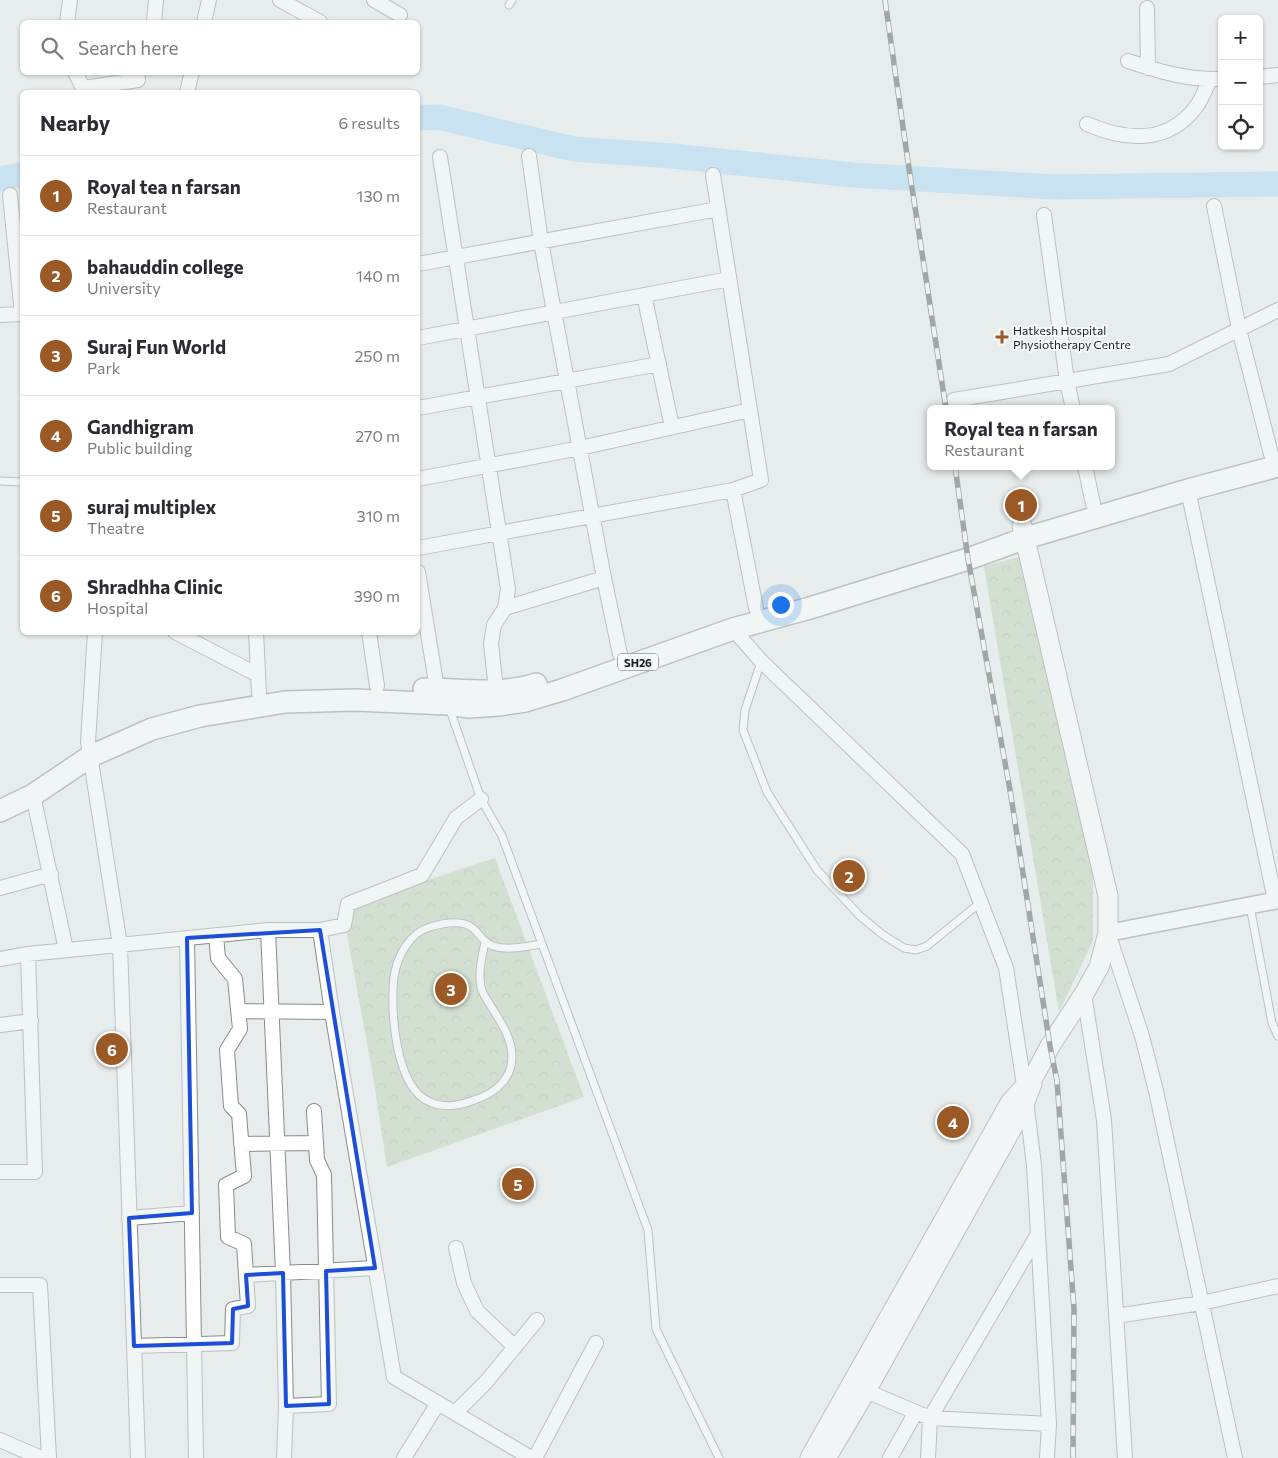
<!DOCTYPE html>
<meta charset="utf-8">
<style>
:root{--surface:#fff;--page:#f7f7f7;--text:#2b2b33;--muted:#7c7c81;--line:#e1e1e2;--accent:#9b5a25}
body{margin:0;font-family:Commissioner,sans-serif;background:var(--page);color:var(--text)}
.controls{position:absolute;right:15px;top:15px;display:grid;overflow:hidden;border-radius:8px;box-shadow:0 1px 4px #0004}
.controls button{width:45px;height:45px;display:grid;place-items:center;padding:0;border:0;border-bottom:1px solid var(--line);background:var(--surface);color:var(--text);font:25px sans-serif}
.you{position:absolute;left:780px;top:604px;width:18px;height:18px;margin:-12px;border:4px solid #fff;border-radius:50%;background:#1a73e8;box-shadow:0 0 0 8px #1a73e833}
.badge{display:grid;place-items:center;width:32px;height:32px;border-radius:50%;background:var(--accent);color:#fff;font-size:16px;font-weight:700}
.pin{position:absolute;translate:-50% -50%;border:2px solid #fff;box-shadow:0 1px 5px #0006}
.popup{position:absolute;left:927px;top:405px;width:188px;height:65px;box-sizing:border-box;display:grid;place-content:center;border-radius:8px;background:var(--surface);filter:drop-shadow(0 1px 4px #0005);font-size:16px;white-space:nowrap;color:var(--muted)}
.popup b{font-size:19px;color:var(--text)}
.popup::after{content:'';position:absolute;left:50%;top:100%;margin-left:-10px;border:10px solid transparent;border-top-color:var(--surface)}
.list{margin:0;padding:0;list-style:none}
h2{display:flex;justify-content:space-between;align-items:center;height:65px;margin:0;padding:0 20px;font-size:21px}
h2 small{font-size:16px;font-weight:400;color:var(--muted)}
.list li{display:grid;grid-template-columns:32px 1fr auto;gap:15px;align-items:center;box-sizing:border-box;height:80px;padding:0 20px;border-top:1px solid var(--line)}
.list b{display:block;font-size:19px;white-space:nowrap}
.list p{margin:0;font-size:16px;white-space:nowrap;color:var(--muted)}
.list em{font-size:16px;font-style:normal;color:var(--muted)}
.icon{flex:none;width:28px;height:28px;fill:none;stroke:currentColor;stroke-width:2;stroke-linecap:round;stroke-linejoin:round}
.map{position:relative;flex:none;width:1278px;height:1458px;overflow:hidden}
.search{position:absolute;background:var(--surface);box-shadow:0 1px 4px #0004;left:20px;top:20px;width:400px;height:55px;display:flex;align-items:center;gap:12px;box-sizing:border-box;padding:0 18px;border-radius:8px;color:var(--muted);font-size:19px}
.panel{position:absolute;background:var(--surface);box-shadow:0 1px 4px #0004;left:20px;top:90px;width:400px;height:545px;border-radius:8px}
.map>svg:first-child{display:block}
</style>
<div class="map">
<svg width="1278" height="1458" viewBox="0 0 1278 1458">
<defs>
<pattern id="park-crowns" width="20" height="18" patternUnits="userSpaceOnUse" patternTransform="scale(1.25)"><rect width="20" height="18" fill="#bacfb0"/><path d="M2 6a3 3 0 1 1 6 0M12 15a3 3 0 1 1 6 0" fill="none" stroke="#9fb197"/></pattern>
</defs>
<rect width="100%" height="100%" fill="#e6edec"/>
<!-- park -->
<path fill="url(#park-crowns)" d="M1020,557L1093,871V941L1059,1012L984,566Z
M495,858L584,1097L387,1167L372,1070L342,908Z"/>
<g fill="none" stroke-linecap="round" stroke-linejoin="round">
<!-- river -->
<path stroke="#a4d4f7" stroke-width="25" d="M418,118L438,117L574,149L672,156L853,175L1054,187L1278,184
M0,179L22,175"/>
<!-- service casing -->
<g stroke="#878c8c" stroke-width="9">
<path id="service" d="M509,5L512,0
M0,481L22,482
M761,662L745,710L743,730L767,792L817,870L860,916L883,935L904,948L916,950L927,946L981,902
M449,707L481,799L502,836L648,1230L656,1329L719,1458
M1250,906L1272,1023L1278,1036
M485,942C482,957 478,972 481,987C482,993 486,998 489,1003C501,1023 516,1042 511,1066C507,1083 492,1094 477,1099C462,1105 446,1109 430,1102C395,1088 390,1009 394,977C397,957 409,933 430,927C443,923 463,919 474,929C480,935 484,943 493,946C508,951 527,946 542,944"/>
</g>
<!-- minor casing -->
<g stroke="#878c8c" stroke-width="16">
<path id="minor" d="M280,0L320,22
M374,0L400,15
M1147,8L1148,68
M67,22L70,0
M154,22L156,0
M204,22L209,0
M1128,61C1162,72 1186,80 1222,79
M75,72L83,88L82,92
M1259,77L1278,75
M83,88L138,80L137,72
M187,92L192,72
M1087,124C1126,141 1168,144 1196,107C1202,99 1206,88 1210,79
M529,156L541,242L604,578L620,654
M440,157L508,589L505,608L494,625L491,643L496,690
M10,195L22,314
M1214,206L1239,329L1271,454
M1044,215L1067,381L1073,409
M418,264L718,209
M644,295L672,427
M0,315L22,314
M418,338L729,279
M954,400L1169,364L1278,310
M418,408L659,364
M1085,466L1093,504
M418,479L580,448L750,410
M733,490L756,608
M1188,490L1275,900
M418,548L733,490L761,480L713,175
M418,572L437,689L442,695
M505,608L604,578
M733,629L761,661L962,854L1006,968L1024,1085L1034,1165L1049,1424L1047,1458
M95,632L88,742L120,945L138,1458
M175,632L258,675
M256,632L259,693
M369,632L377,686
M33,795L66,950
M0,888L51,874
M268,930L283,1273L286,1406L284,1458
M320,930L344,925L348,904L422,875L456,818L481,799
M1108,933L1142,1036L1156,1091L1235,1458
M187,938L196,1458
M0,959L28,954L268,930H320L332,1012L394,1377L531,1458
M1084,994L1104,1120L1125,1458
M238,1011L332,1012
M0,1025L31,1021
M241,1144L316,1143
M0,1172H35L28,954
M129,1218L192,1213
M456,1248L464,1283L477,1311L515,1347
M246,1275L375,1268
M0,1285H40L49,1458
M1116,1316L1201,1303L1278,1286
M134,1346L232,1343L233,1309L248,1306L244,1244L228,1237L226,1185L244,1176L239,1114L231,1106L227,1050L240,1029L235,979L218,958L216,935
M860,1386L866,1391L930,1418L1049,1424
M286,1406L329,1404L324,1175L317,1160L314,1111
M455,1413L486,1382L537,1320
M0,1440L41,1458
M404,1458L438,1403
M535,1458L596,1343
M890,1458L916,1412
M928,1458L930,1418L1038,1234"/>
</g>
<!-- tertiary casing -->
<g stroke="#878c8c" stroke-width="19">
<path id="tertiary" d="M1108,933L1278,900"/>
</g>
<!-- secondary casing -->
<g stroke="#878c8c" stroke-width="21">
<path id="secondary" d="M810,1458L1010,1103L1034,1076L1050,1046L1084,994L1099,967L1108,933V896L1022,526
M826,1458L866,1391L1021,1112L1032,1084"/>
</g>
<!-- primary casing -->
<g stroke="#878c8c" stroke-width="24">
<path id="primary" d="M424,689C460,689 501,696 536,684
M0,811L33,795L91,756L152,729L200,716L285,702L355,700L448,704L469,707L499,705L525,701L562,690L733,629L810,608L968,559L1026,538L1188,490L1278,466"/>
</g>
<!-- service -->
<use href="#service" stroke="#fff" stroke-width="7"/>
<!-- minor -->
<use href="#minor" stroke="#fff" stroke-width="14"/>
<!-- tertiary -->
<use href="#tertiary" stroke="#fff" stroke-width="16"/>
<!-- secondary -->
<use href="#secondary" stroke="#fff" stroke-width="19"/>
<!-- primary -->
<use href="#primary" stroke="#fff" stroke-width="21"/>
<!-- rail casing -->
<g stroke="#4e5151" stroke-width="5.5">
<path id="rail" d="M885,0L907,155L946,409
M955,466L968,559L1010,790L1050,1046L1057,1081L1074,1309L1073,1458"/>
</g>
<!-- rail -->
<use href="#rail" stroke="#f3faf9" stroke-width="4" stroke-dasharray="11" stroke-linecap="butt"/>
</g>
<!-- marked area -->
<path d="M0 0H1278V1458H0ZM320,930L375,1268L326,1271L329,1404L286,1406L283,1273L246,1275L248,1306L233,1309L232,1343L134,1346L129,1218L192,1213L187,938Z" fill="#e6edec" fill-opacity=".55" fill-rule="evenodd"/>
<path fill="none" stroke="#1d4ed8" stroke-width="4" stroke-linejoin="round" d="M320,930L375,1268L326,1271L329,1404L286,1406L283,1273L246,1275L248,1306L233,1309L232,1343L134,1346L129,1218L192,1213L187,938Z"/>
<!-- markers -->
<path fill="#9b5a25" stroke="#f3faf9" stroke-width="2" d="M999.5 329.5h5v5h5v5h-5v5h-5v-5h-5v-5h5z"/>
<g text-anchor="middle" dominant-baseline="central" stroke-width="4" stroke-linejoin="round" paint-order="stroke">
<!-- shield labels -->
<rect fill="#f3faf9" stroke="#5b5f5e" stroke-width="1" x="618" y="653.5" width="40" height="17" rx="4"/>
<g font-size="11" font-weight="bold" fill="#1a1c1c">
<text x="638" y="662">SH26</text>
</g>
<!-- poi labels -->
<g font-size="12" fill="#1a1c1c" stroke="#f3faf9" text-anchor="start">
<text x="1013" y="330">Hatkesh Hospital<tspan x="1013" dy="14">Physiotherapy Centre</tspan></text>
</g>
</g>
</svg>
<div class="controls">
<button>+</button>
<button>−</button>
<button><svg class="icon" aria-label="locate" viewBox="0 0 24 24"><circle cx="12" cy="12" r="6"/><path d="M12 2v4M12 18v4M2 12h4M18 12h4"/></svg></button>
</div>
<div class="you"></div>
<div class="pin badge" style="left:1021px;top:505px">1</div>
<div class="popup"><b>Royal tea n farsan</b>Restaurant</div>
<div class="pin badge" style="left:849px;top:876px">2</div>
<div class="pin badge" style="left:451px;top:989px">3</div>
<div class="pin badge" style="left:953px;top:1122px">4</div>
<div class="pin badge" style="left:518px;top:1184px">5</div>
<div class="pin badge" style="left:112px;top:1049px">6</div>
<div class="search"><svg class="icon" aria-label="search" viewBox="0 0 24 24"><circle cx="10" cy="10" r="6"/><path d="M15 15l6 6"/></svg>Search here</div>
<section class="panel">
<h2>Nearby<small>6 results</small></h2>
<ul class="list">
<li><span class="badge">1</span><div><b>Royal tea n farsan</b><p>Restaurant</p></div><em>130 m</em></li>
<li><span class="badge">2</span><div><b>bahauddin college</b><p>University</p></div><em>140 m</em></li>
<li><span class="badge">3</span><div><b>Suraj Fun World</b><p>Park</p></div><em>250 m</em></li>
<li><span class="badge">4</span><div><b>Gandhigram</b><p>Public building</p></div><em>270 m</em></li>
<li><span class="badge">5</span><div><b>suraj multiplex</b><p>Theatre</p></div><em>310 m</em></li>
<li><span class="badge">6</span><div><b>Shradhha Clinic</b><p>Hospital</p></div><em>390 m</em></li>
</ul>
</section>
</div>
